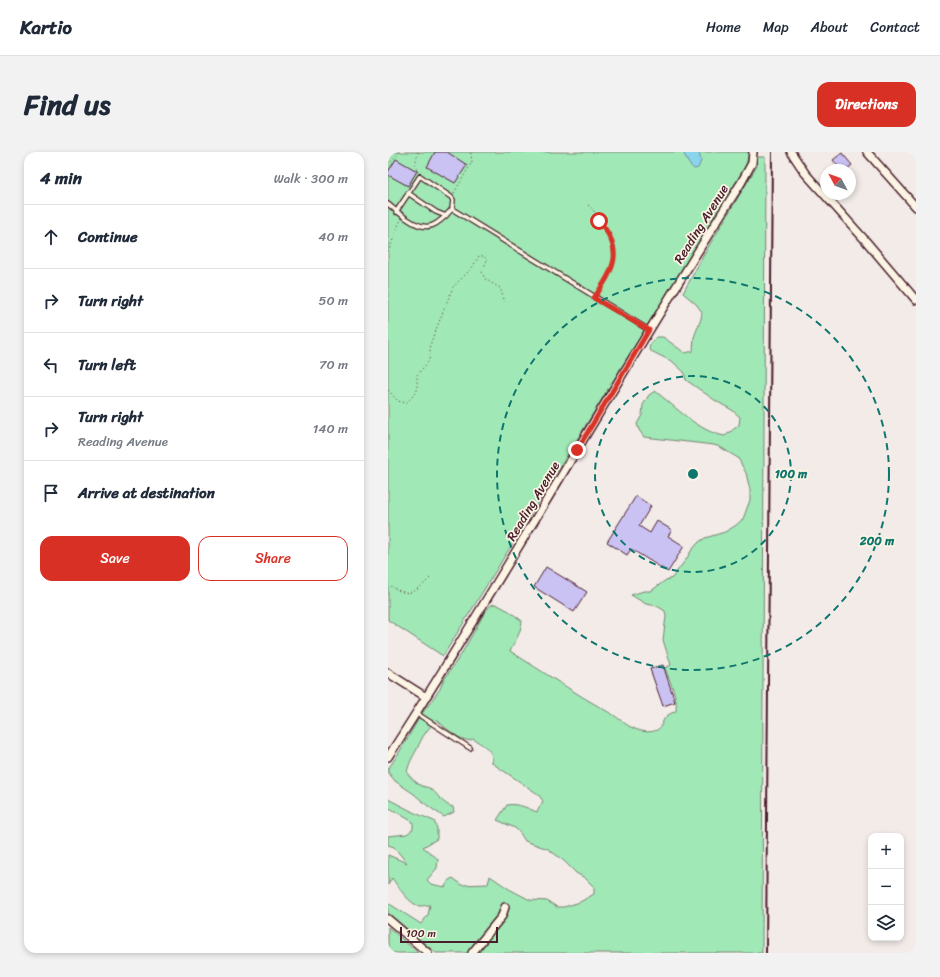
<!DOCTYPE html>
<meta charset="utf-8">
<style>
:root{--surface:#fff;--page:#f2f2f3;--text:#1f2937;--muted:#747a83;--line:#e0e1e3;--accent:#d93025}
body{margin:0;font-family:Sriracha,sans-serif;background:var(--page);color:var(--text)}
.controls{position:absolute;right:12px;bottom:12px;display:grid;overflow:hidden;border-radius:8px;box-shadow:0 2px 6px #0003}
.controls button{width:36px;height:36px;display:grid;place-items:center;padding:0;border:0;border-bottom:1px solid var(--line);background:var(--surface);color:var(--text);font:20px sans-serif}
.compass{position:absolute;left:432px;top:12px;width:36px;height:36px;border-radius:50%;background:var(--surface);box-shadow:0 2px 6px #0003;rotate:311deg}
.scale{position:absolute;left:12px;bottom:10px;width:98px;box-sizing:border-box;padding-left:4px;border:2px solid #4a1f2b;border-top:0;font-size:11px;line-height:14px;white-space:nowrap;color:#4a1f2b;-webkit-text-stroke:3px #fcf5e5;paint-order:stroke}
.stop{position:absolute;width:12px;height:12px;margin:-9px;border:3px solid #d93025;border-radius:50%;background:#fff}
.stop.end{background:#d93025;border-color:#fff;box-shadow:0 1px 4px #0008}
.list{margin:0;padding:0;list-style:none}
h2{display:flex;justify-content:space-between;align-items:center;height:52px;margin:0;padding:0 16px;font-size:17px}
h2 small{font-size:13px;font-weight:400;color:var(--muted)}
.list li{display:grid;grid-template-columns:26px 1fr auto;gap:12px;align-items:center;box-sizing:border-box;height:64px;padding:0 16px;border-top:1px solid var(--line)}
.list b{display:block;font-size:15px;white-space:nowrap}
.list p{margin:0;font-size:13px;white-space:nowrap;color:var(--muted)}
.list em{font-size:13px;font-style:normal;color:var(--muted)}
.actions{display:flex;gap:8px;padding:12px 16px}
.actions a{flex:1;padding:9px 0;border:1px solid var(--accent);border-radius:12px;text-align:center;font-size:14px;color:var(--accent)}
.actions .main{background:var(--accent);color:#fff}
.icon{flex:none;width:22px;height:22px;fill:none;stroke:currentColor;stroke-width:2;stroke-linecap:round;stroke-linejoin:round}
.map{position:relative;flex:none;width:528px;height:801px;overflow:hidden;border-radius:12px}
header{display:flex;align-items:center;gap:24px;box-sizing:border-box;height:56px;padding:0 20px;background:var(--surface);border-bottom:1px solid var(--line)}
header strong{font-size:19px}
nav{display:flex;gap:22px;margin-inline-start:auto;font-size:14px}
.intro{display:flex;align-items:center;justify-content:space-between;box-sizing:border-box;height:96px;padding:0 24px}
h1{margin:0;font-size:28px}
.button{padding:10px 18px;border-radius:12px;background:var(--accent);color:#fff;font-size:14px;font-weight:700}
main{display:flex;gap:24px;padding:0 24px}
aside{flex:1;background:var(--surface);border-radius:12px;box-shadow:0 2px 6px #0003}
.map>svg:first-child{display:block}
</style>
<header>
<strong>Kartio</strong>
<nav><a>Home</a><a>Map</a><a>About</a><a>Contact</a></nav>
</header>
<div class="intro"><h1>Find us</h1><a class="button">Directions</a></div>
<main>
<aside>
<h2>4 min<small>Walk · 300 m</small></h2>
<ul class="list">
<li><svg class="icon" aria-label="ahead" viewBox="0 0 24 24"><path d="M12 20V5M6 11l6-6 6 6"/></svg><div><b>Continue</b></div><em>40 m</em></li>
<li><svg class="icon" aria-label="right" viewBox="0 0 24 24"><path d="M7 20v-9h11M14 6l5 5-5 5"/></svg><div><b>Turn right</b></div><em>50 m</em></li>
<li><svg class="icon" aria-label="left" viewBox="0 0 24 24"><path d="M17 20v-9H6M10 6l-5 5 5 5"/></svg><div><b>Turn left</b></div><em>70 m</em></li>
<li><svg class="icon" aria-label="right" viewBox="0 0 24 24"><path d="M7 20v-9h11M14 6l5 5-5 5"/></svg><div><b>Turn right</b><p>Reading Avenue</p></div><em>140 m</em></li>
<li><svg class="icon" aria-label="arrive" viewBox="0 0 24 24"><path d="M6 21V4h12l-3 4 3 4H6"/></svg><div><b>Arrive at destination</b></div></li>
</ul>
<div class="actions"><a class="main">Save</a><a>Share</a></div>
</aside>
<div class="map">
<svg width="528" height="801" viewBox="0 0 528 801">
<rect width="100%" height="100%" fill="#f2ebe8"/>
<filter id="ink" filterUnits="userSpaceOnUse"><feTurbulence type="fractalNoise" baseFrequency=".025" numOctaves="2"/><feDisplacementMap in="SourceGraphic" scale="8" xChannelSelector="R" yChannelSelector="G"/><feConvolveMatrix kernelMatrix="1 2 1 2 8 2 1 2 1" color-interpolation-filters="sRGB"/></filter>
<g filter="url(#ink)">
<!-- green -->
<path fill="#a0e8b6" stroke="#758470" d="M0,0H361L358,14L55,504L0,468Z
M369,5H377L374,801H48L0,761V751L33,772L40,763L42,753C39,753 36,754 32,754C22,753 10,735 4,726L0,733V703L19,711L6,695L0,693V684L19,682L25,677V670L0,655V647L27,661L46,669L49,676V687L35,695L50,707L49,716L39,728L43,732L57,735L61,728L65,726L74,733L100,732L102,724L121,737L142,748L159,749L169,755H176L192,750L206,742V735L197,726L188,721L176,709L160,697L137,689L132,681L127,676L109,668L119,653C130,651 139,656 149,660L155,649L150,642L104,611C106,598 95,593 85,587C83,588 81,589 78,588C70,587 55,574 49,568C39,577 34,585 29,597C24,607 21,610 19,621C23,626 28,631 34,634C37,635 40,635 43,637C51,643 54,652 65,655L66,660L56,665L40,654L26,642L7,629L0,620V617L9,604L33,563L52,537L55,529L74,501L97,460L103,453L108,452L121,459L134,469C133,480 127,490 122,499C155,520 188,542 222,561C230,565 237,573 245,576C251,579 260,581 266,579C274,577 273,571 277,566C280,562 284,561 288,559C290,544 282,531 277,516L283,513L275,488L278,464L277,459L269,454L258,452L243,443L256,439H263L278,428L284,426L299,406L303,399L311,390L317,386L337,380L347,374L355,367L362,348V338L358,321L350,306L332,295L326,293L256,285L251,278L249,272L254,263L255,253L261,243L267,239C288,255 311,280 337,284L351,273L352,265L344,258L328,249L298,228L296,220L285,210L261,198L262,193L268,185H275L297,201L305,199L306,185L313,167L314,160L308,152L295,141L319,97L369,14Z
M0,775L30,801H0Z"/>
<!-- water -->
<path fill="#8bd5ec" stroke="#718c9f" d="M295,0H311L313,9L310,16L306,17L301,12Z"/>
<!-- building -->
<path fill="#cbc2f4" stroke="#4a1f2b" d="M47,0H59L79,13L67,31L39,15Z
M454,1L464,13L458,18H453L445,8Z
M8,7L29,19L20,34L0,23V20Z
M248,344L263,354L251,374L262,381L269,369L284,378L280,384L296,394L280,420L243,397L239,403L219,390Z
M158,415L199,440L186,460L146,435Z
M275,513L287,550L275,554L262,517Z"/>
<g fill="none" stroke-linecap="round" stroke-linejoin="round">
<!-- service casing -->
<g stroke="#4a1f2b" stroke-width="6">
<path id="service" d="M20,41L48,60L58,64
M0,52C7,58 13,63 21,68C40,81 50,73 64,57
M8,60L32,24L63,45L65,48L64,57L261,178
M28,561L82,596"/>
</g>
<!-- minor casing -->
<g stroke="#4a1f2b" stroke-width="10">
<path id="minor" d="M403,0L417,21L477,88L528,148
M479,0L528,55
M0,521L38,545
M0,605C122,416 232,220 353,31L364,11L365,0
M0,767L40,801
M84,801L114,764L117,755"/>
</g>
<!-- path -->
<path stroke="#4a1f2b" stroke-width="1" stroke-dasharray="1 3" stroke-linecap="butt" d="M30,0L27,13L30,20
M0,13L12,0
M66,41L84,10L83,2L82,0
M200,53C207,58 208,64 212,71C233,98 229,113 210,140
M0,100C5,90 7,79 13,68
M0,238L10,249L18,251L29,240V223L41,209L43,190L65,135L84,116L91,104H96L99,108L94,120L97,127L112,136L117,150
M0,432C19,446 26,442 42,426"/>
<!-- service -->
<use href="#service" stroke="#fcf5e5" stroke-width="3.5"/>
<!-- minor -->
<use href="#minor" stroke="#fcf5e5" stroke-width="7"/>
<!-- rail -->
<path stroke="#4a1f2b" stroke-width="2" d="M378,801L384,0"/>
</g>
</g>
<g fill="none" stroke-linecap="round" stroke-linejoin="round" filter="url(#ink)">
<!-- route -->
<path stroke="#d93025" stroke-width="5" d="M189,298L261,178L206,146C226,117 237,99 211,69"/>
</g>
<!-- distance rings -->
<g fill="none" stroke="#0f766e" stroke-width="2" stroke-dasharray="7 5">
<circle cx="305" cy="322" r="98"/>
<circle cx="305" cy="322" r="196"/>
</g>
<g text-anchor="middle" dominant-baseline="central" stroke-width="3.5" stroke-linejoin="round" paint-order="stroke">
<!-- street labels -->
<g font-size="13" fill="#4a1f2b" stroke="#fcf5e5">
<text transform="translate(313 72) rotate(-58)">Reading Avenue</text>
<text transform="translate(145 349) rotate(-59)">Reading Avenue</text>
</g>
</g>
<circle cx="305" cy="322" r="6" fill="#0f766e" stroke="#fcf5e5" stroke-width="2"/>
<g font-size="12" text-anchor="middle" font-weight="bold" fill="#0f766e" stroke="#fcf5e5" stroke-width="3.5" stroke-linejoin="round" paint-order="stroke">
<text x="403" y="326">100 m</text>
<text x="489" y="393">200 m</text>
</g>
</svg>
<div class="controls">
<button>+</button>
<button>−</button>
<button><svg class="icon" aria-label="layers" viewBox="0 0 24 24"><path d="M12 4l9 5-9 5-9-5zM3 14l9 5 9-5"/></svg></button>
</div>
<svg class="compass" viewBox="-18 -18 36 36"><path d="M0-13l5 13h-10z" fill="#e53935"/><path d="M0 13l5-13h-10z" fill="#747a83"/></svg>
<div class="scale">100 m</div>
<div class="stop" style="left:211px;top:69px"></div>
<div class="stop end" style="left:189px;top:298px"></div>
</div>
</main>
